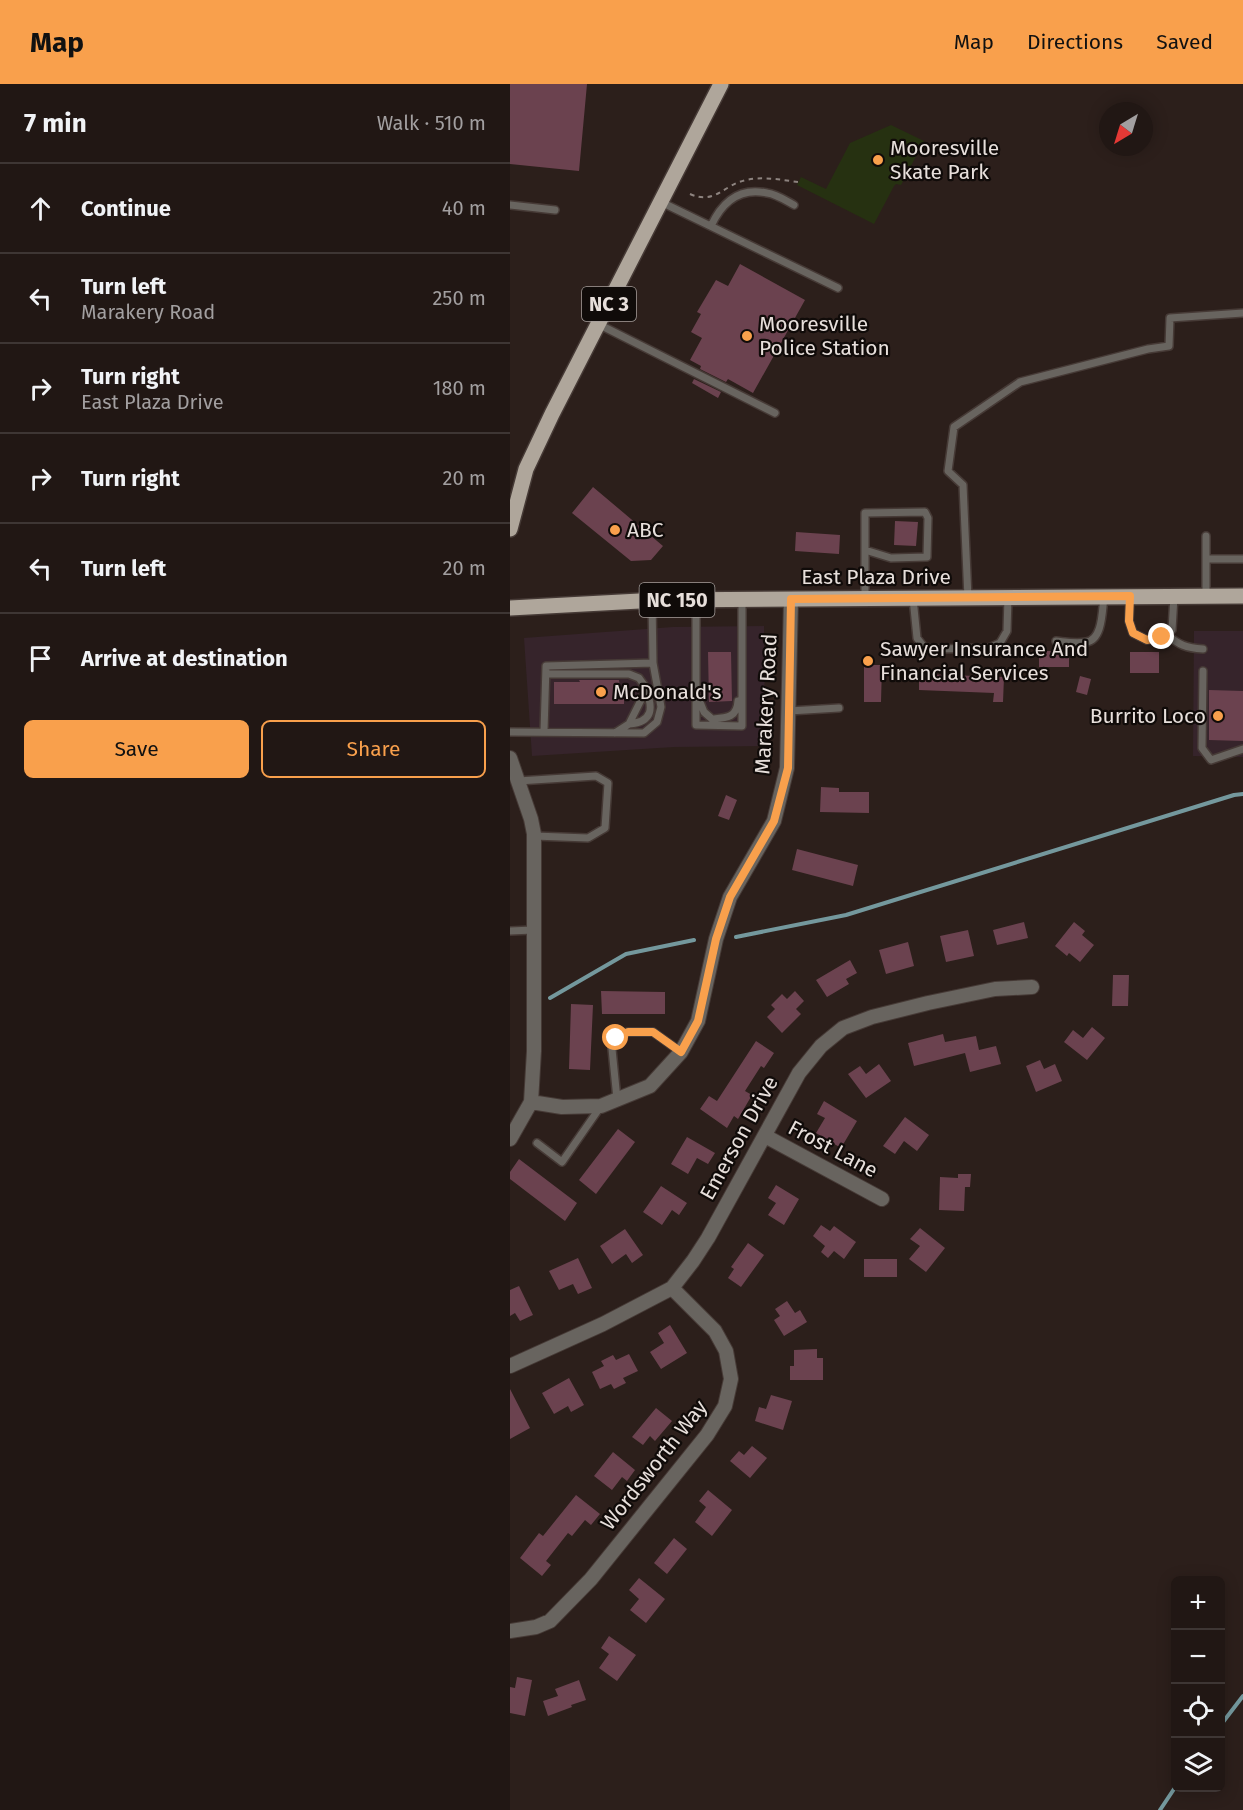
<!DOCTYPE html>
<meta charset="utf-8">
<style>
:root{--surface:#211714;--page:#2d2422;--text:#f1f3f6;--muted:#a29fa0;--line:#3e3634;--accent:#f9a04c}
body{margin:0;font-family:"Fira Sans",sans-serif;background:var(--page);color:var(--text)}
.controls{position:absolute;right:18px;bottom:18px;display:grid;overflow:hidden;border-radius:9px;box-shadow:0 3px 15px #0003}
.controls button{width:54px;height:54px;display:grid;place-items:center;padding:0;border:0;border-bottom:2px solid var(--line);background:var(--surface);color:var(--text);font:30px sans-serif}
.compass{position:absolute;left:589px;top:18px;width:54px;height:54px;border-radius:50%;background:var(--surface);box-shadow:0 3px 15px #0003;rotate:218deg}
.stop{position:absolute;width:18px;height:18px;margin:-14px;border:4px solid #f9a04c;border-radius:50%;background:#fff}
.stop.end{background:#f9a04c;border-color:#fff;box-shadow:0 2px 6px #0008}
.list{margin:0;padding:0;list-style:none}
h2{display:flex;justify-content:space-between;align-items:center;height:78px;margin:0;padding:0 24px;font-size:26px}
h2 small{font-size:20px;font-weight:400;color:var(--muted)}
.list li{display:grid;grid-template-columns:39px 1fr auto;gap:18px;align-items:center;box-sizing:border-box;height:90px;padding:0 24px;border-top:2px solid var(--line)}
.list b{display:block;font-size:22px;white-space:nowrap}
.list p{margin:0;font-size:20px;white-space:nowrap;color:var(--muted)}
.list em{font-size:20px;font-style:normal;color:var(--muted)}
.actions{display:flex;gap:12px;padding:18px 24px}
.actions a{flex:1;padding:14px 0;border:2px solid var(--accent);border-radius:9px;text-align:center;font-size:21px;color:var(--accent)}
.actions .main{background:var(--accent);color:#111}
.icon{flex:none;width:33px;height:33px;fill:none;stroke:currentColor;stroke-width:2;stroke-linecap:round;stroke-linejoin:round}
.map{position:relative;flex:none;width:733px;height:1726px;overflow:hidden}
header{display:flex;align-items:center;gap:36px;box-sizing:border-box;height:84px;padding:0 30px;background:var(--accent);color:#111}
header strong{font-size:28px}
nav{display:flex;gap:33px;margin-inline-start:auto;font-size:21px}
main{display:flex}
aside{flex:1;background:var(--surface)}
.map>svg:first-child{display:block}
</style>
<header>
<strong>Map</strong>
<nav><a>Map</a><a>Directions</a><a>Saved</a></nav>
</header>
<main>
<aside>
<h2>7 min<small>Walk · 510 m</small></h2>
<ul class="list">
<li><svg class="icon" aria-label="ahead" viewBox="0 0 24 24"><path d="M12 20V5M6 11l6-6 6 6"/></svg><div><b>Continue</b></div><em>40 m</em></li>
<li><svg class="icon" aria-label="left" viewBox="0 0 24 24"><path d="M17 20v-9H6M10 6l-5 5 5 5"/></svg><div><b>Turn left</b><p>Marakery Road</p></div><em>250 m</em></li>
<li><svg class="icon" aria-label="right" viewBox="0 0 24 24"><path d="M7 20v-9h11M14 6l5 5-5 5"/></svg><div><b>Turn right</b><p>East Plaza Drive</p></div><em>180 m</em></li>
<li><svg class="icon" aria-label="right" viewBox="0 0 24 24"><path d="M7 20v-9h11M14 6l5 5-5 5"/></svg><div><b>Turn right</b></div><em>20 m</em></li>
<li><svg class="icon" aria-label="left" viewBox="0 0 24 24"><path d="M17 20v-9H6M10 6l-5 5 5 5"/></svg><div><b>Turn left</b></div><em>20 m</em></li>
<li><svg class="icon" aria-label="arrive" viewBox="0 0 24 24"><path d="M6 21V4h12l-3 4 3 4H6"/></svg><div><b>Arrive at destination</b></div></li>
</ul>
<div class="actions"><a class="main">Save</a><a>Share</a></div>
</aside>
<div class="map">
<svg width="733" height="1726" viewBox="0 0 733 1726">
<rect width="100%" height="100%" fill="#2c1f1b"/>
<!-- commercial -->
<path fill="#36242b" d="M254,542L255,662L164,663L22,672L14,554L163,543Z
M684,547H733V673L683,672Z"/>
<!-- green -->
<path fill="#263111" d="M381,41L414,57L391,101L386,100L384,102L364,140L287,101L291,93L316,105L340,59Z"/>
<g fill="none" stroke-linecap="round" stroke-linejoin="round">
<!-- stream -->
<path stroke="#74989d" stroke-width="4" d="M226,853L336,831L724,711L733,710
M40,914L116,870L184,856
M710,1642L733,1612
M650,1726L666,1702"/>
</g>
<!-- building -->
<path fill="#6b424f" d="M0,0H77L69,87L0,80Z
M230,180L295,216L243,309L218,295L216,298L190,285L191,282L180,276L192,254L181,248L191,230L187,228L206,196L218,202Z
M184,295L211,308L208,314L182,299Z
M83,403L153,462L141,476L121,477L62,429Z
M385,437L408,438L406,462L384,461Z
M286,448L330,451L329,470L285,467Z
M529,567H559V583H529Z
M198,568H221L222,617L199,618Z
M620,568H649V589H620Z
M354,581H372L371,618H354Z
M409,590L494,593L493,618H483L484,609L409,606Z
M570,592L581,595L577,611L566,608Z
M69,596H109L110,603H114V620H44V598H70Z
M699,606L733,607V657L699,656Z
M311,703L329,704V708H359V729L310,728Z
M216,711L227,716L219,736L208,732Z
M287,765L348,781L343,802L282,786Z
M514,838L518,854L487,861L483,846Z
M564,838L575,847L572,851L584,861L570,878L559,869L557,872L545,862Z
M458,846L464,872L436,878L430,852Z
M398,858L404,882L376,890L369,866Z
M340,876L347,889L336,895L339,900L317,913L306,896Z
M603,891H619L618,922H602Z
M91,907L155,908V930H92Z
M285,907L294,917L286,925L291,930L272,949L257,933L265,925L261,921L272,910L277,915Z
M61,920L83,921L80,986L59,985Z
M582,943L595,954L577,976L554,958L563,946L573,954Z
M433,950L435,958L466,952L469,966L486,962L491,980L460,988L455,969L404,982L398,959Z
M246,957L264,969L254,984L251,982L235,1007L242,1011L228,1035L224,1032L217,1044L190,1025L199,1012L207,1017Z
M530,976L534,985L545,980L552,997L526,1008L516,982Z
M369,980L381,997L356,1014L338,990L350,982L356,990Z
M314,1017L347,1037L331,1064L306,1049L315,1034L307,1030Z
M395,1033L419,1051L407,1067L394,1057L385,1070L373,1062Z
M108,1045L125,1058L86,1110L69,1096Z
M177,1053L205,1069L198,1080L187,1074L178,1090L161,1080Z
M9,1075L67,1119L55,1137L0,1095V1088Z
M448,1090H461L460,1103H455L454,1127L429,1126L430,1093L448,1094Z
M266,1101L289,1115L274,1141L258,1131L266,1119L258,1114Z
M151,1102L177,1119L169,1131L162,1126L152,1141L133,1128Z
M311,1141L320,1147L324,1142L346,1158L334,1175L324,1167L318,1174L311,1168L315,1162L303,1152Z
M410,1144L435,1164L416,1188L399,1175L410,1162L400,1155Z
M115,1145L133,1171L122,1179L116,1170L102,1180L90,1162Z
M238,1159L254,1171L231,1203L218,1194L224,1185L221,1183Z
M68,1174L82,1204L68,1210L63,1200L49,1206L39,1187Z
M354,1175H387V1193H354Z
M9,1202L23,1231L10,1237L5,1229L0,1232V1206Z
M277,1217L285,1229L290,1226L297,1238L274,1252L264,1236L270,1232L265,1225Z
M160,1241L177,1269L151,1285L140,1268L154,1259L148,1249Z
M307,1265V1274H313V1296H280V1282H284V1266Z
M119,1270L128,1287L113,1294L116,1299L104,1305L101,1300L90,1305L82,1288L94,1282L91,1277L103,1271L106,1276Z
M59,1294L74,1321L61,1328L58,1322L44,1330L32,1309Z
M0,1305L20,1344L0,1355Z
M261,1311L282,1317L273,1346L245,1337L249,1323L256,1325Z
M146,1324L162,1337L145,1357L140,1352L133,1361L122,1353Z
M242,1362L257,1374L240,1394L220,1377L229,1367L234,1371Z
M103,1368L125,1386L117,1397L112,1393L102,1406L84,1392Z
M198,1406L222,1426L202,1452L185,1438L196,1423L189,1417Z
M66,1411L90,1430L81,1441L75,1436L62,1452L58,1449L36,1477L41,1481L32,1492L10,1474L29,1449L33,1452Z
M164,1454L177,1465L157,1490L144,1479Z
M129,1494L155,1515L136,1539L120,1526L129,1515L119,1506Z
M99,1552L126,1571L107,1597L89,1584L99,1570L91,1564Z
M7,1593L22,1596L15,1632L0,1629V1603L5,1604Z
M69,1596L76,1616L61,1621L62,1623L38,1632L33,1617L48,1612L45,1605Z"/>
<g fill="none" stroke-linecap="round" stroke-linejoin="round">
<!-- service casing -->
<g stroke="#463a36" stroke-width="10">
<path id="service" d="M151,118L328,204
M0,121L45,126
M201,142C212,118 229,103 257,109C266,110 275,116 284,121
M88,240L265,329
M696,452V512
M355,466L381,474L417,473L418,434L415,428L355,429V514
M696,475H733
M620,512L619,537L623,549L637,556L652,553L662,546L664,512
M403,514L407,554L414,563L425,565L479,564L490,559L497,547L498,513
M458,514L453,401L438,387L444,343L510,298L638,265L659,262L660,234L733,229
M186,516V641L232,642V516
M656,550C669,561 676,564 693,565
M546,557C556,558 566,560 576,558C593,556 592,526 594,513
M693,587L692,664L701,676L733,665
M36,590H119L129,594L134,601L135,608L119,640L105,649
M188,613L194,628L202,635C216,634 227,634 228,617
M279,627L329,624
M119,640C143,638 144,624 135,604
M34,647L36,582L143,579
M0,648L134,649L147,638L151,623L143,579L142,517
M8,697L86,692L98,699L95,744L78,754L24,752
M0,847L23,846
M107,1015L102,965L106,954L118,948H143L171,968
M27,1059L52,1078L91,1022"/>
</g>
<!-- minor casing -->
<g stroke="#463a36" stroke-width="16">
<path id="minor" d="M0,674L21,735L24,750V967L21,1018L0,1055
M21,1018L52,1023L91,1022L140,1002L171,968L188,937L206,855L220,813L264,737L277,684L281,515
M255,1052L372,1115
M0,1282L93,1240L162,1204L183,1177L198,1154L289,989L311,962L333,944L362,933L418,919L485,905L522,903
M0,1547L26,1543L40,1537L81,1495L197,1351L215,1322L221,1295L216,1267L205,1247L162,1204"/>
</g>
<!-- primary casing -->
<g stroke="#463a36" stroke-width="18">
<path id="primary" d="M0,445L16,385L42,330L211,0
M0,524L148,516L733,512"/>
</g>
<!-- path -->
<path stroke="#8d837f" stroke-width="2" stroke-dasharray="4.5 4.5" stroke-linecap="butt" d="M180,110C205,121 213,101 236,96C252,92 272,96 288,98"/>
<!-- service -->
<use href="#service" stroke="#68645f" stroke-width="7"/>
<!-- minor -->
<use href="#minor" stroke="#68645f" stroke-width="14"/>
<!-- primary -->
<use href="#primary" stroke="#afa69b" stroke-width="15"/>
</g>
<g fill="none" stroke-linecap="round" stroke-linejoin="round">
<!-- route -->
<path stroke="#f9a04c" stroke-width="8" d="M106,954L118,948H143L171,968L188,937L206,855L220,813L264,737L278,684L281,515L620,512L619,537L623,549L637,556L652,553"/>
</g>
<!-- markers -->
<g fill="#f9a04c" stroke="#100b09" stroke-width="2">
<circle cx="368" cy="76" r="6"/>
<circle cx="237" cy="252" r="6"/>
<circle cx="105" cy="446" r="6"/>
<circle cx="358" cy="577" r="6"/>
<circle cx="91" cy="608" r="6"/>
<circle cx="708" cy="632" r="6"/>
</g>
<g text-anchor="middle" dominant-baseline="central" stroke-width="4.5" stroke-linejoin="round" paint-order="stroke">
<!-- shield labels -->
<g fill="#100b09" stroke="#a69f9c" stroke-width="1.5">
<rect x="72" y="203" width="54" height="34" rx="4.5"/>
<rect x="129.5" y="499" width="75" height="34" rx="4.5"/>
</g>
<g font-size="20" font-weight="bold" fill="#e7dfdb">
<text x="99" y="220">NC 3</text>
<text x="167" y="516">NC 150</text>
</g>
<!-- poi labels -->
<g font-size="21" fill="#e7dfdb" stroke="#100b09" text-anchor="start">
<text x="380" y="64">Mooresville<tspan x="380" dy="24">Skate Park</tspan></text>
<text x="249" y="240">Mooresville<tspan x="249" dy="24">Police Station</tspan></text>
<text x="117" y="446">ABC</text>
<text x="370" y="565">Sawyer Insurance And<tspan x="370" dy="24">Financial Services</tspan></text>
<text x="103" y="608">McDonald's</text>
<text x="696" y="632" text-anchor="end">Burrito Loco</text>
</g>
<!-- street labels -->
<g font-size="21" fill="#e7dfdb" stroke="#100b09">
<text x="366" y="493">East Plaza Drive</text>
<text transform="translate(256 620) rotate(-87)">Marakery Road</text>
<text transform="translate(229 1054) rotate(-61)">Emerson Drive</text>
<text transform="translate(323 1065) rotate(28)">Frost Lane</text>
<text transform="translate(144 1381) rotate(-52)">Wordsworth Way</text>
</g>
</g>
</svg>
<div class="controls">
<button>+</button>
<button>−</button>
<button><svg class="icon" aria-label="locate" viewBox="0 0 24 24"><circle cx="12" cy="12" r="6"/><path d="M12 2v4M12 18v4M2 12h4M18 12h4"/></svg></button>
<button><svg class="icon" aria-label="layers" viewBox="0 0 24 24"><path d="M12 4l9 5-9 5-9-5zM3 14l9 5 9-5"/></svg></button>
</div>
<svg class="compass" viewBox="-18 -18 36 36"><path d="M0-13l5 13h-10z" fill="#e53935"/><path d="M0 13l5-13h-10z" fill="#a29fa0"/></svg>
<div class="stop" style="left:106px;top:954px"></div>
<div class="stop end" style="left:652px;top:553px"></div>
</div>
</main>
